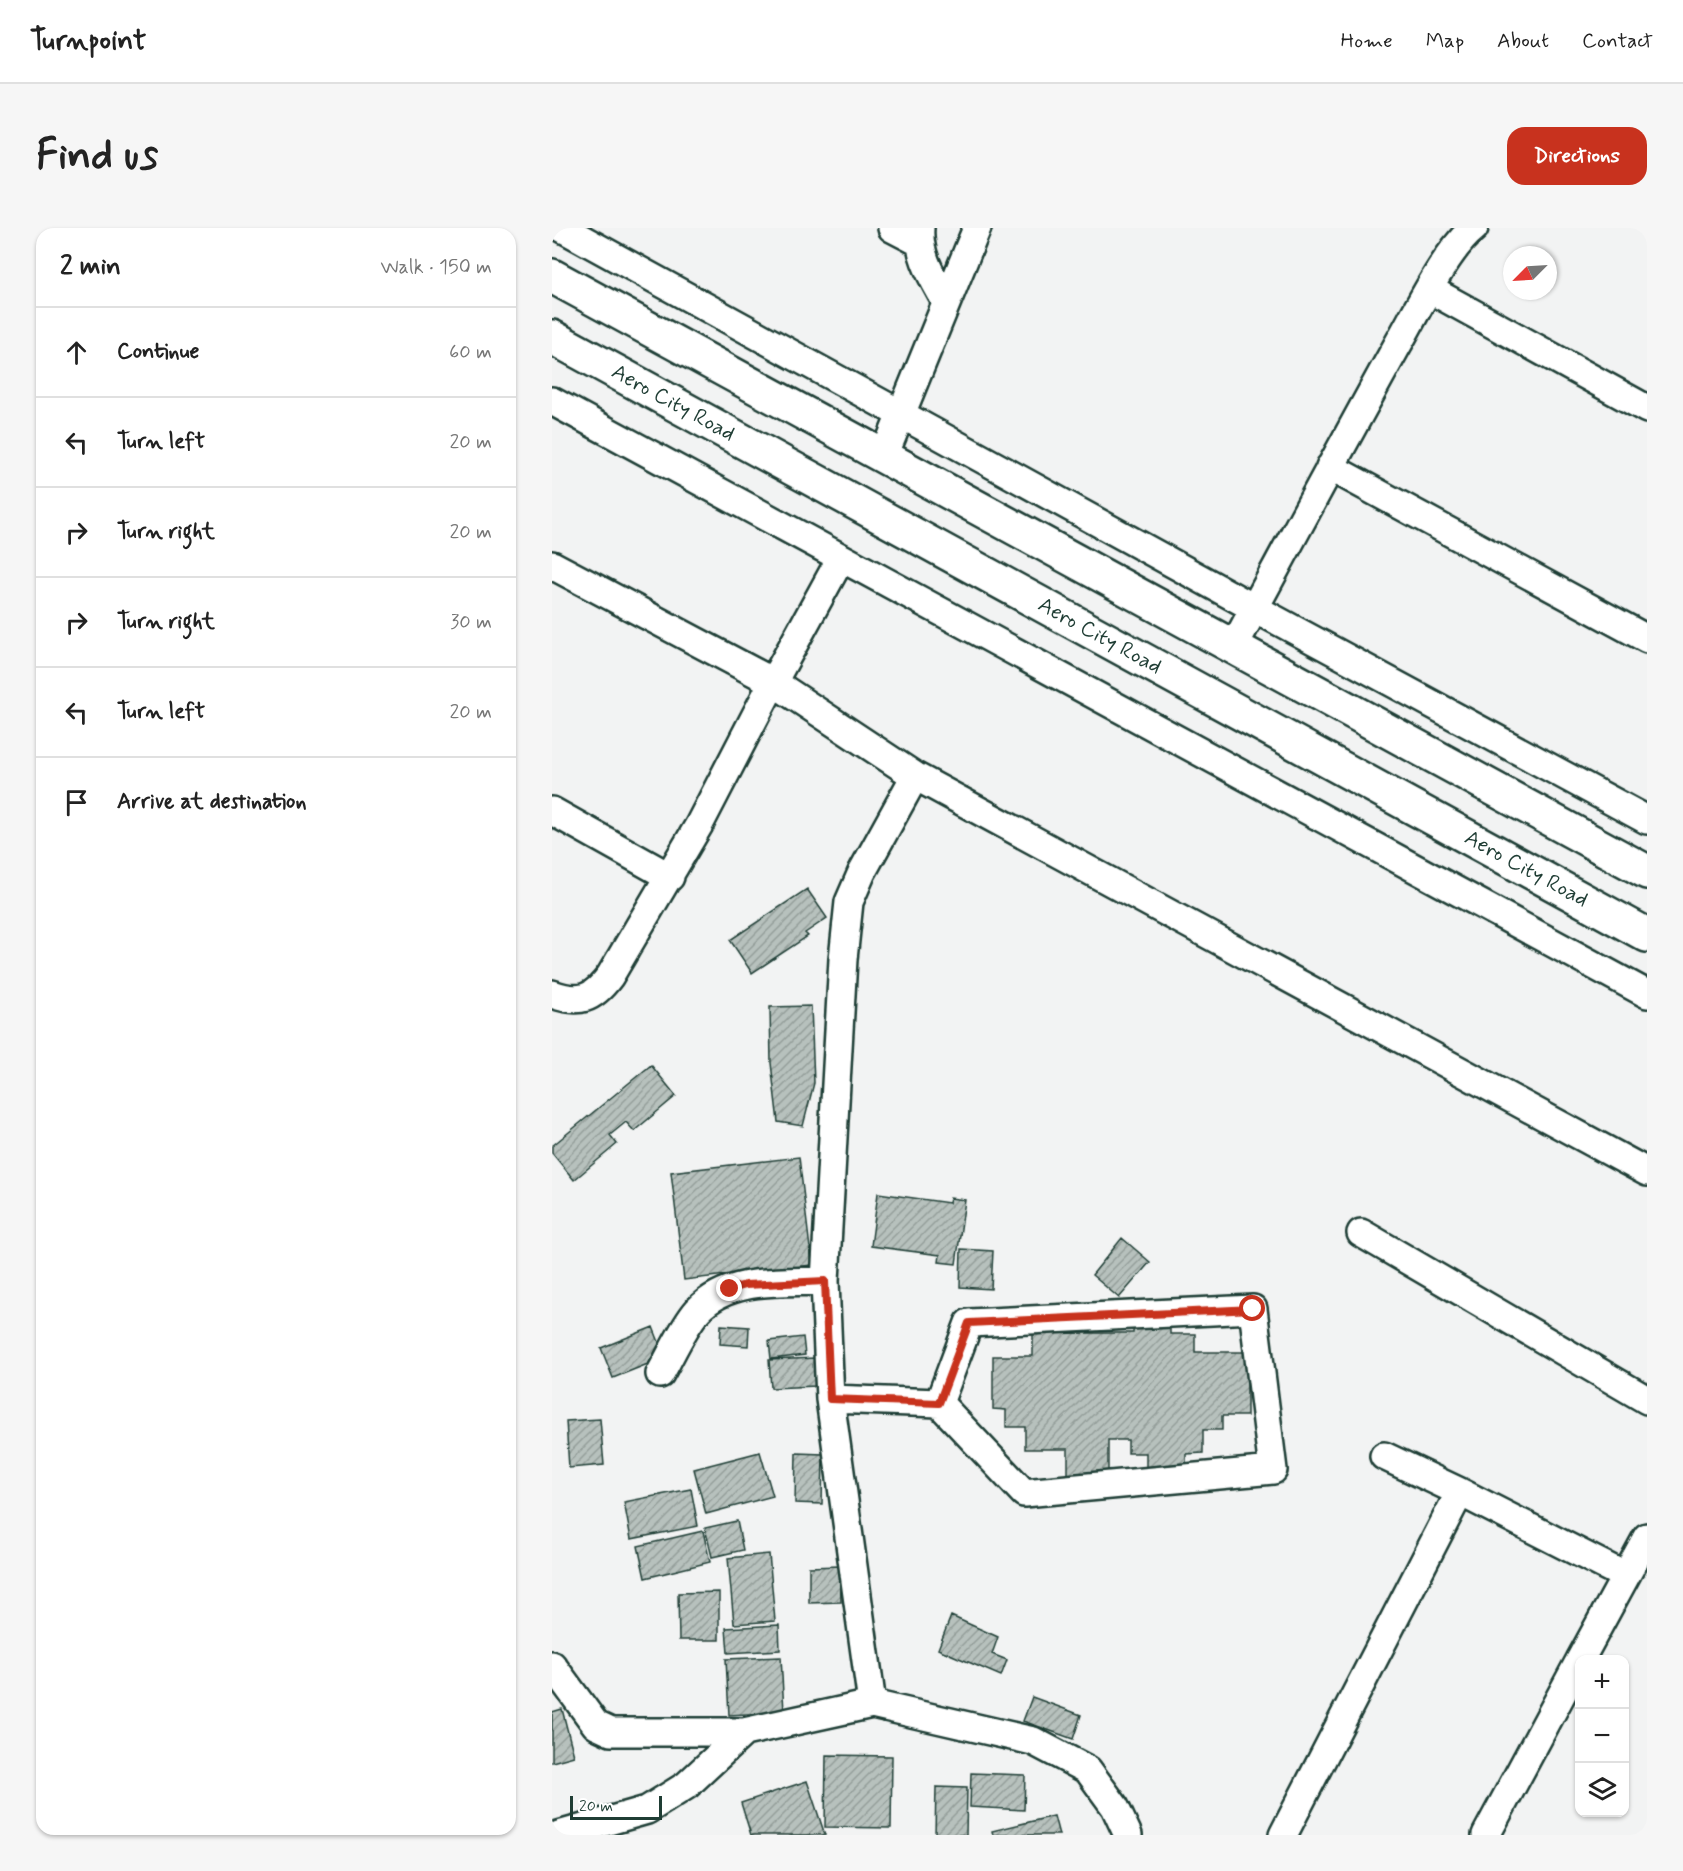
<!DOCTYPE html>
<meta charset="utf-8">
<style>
:root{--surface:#fff;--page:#f6f6f6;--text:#222;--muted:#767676;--line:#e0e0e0;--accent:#c8321e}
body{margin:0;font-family:Mynerve,sans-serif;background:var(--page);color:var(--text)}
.controls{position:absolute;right:18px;bottom:18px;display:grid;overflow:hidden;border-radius:12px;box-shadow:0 2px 4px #0004}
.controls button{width:54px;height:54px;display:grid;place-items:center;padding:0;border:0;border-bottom:2px solid var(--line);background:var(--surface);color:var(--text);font:30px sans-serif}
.compass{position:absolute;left:951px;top:18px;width:54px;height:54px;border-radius:50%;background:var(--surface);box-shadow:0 2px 4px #0004;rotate:246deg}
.scale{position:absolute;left:18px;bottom:15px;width:92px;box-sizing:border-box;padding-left:6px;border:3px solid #1f3d34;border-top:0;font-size:16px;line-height:21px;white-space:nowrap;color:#1f3d34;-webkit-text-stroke:4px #fff;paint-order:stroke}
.stop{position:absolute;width:18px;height:18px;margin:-14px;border:4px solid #c8321e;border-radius:50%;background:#fff}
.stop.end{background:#c8321e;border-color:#fff;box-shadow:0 2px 6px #0008}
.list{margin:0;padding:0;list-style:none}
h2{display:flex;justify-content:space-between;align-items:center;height:78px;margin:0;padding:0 24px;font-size:26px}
h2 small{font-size:20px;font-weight:400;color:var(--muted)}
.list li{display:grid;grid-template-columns:39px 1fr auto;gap:18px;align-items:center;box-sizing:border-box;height:90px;padding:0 24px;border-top:2px solid var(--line)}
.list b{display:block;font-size:22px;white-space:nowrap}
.list em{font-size:20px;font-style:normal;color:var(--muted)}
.icon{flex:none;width:33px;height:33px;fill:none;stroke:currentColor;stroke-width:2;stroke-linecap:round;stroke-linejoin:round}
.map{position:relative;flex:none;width:1095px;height:1607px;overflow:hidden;border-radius:18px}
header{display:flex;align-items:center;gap:36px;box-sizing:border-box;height:84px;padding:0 30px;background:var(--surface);border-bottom:2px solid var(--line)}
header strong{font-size:28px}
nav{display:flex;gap:33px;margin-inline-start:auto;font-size:21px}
.intro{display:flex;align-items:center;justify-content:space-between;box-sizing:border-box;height:144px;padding:0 36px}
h1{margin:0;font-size:42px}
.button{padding:15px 27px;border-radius:18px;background:var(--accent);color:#fff;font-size:21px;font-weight:700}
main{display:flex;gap:36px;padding:0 36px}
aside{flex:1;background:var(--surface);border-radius:18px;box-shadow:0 2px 4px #0004}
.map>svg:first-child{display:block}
</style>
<header>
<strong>Turnpoint</strong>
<nav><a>Home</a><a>Map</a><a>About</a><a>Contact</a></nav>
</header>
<div class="intro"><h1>Find us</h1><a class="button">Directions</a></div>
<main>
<aside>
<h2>2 min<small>Walk · 150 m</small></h2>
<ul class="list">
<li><svg class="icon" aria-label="ahead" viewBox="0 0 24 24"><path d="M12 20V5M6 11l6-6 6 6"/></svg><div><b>Continue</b></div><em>60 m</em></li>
<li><svg class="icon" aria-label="left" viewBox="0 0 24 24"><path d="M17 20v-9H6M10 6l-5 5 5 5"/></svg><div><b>Turn left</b></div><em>20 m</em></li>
<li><svg class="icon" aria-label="right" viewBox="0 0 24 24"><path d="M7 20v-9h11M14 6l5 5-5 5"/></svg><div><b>Turn right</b></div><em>20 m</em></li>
<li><svg class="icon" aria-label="right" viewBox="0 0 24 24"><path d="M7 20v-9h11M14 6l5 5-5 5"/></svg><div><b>Turn right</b></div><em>30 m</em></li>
<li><svg class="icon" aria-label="left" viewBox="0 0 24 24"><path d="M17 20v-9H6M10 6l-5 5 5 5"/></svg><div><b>Turn left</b></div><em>20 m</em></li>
<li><svg class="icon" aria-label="arrive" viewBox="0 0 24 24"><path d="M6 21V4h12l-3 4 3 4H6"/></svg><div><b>Arrive at destination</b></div></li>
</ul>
</aside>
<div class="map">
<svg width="1095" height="1607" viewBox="0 0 1095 1607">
<defs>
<pattern id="building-hatch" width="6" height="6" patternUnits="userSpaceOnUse" patternTransform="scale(1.5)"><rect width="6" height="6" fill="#b7c1bd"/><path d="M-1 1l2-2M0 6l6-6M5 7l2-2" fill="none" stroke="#949e9a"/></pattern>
</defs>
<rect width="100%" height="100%" fill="#f2f3f3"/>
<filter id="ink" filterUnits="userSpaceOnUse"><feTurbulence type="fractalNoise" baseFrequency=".0167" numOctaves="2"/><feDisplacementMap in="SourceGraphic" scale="12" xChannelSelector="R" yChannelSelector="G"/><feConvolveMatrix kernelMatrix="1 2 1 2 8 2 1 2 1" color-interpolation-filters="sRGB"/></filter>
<g filter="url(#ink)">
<!-- building -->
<path fill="url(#building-hatch)" stroke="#1f3d34" stroke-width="1.5" d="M255,661L275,690L253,705L256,708L200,745L178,712Z
M259,778L262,855L251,898L226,894L219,835L218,779Z
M99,837L124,868L82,903L74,894L58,907L65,916L22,952L0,925V918Z
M247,929L260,1037L132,1052L119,944Z
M326,965L397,975L398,970L413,972L404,1036L387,1034L388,1027L319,1018Z
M570,1010L598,1034L567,1070L540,1047Z
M409,1021L441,1023L439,1061L408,1059Z
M582,1092H618V1106H643V1124H695V1188H670V1202H651V1225L634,1226V1239L594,1240V1225H576V1212H556V1247H516V1221H473V1199H454V1182L441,1181V1128H481V1097H513V1105H581Z
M169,1097L197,1099L196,1118L168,1116Z
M101,1099L113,1129L61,1150L49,1120Z
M251,1109L253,1127L219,1131L217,1113Z
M263,1130L264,1158L219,1160L217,1132Z
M48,1191L52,1237L17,1240L14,1193Z
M208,1224L221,1268L154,1286L142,1241Z
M244,1225L271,1226L270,1276L243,1275Z
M139,1261L146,1298L79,1311L72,1274Z
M185,1293L191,1322L160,1329L153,1300Z
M151,1303L158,1334L93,1350L86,1318Z
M217,1326L223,1393L182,1396L176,1330Z
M288,1338L289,1374L257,1375V1339Z
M167,1364V1412H127L126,1365Z
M399,1388L446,1409L440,1426L455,1432L449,1448L386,1421Z
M227,1397L228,1422L176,1425L174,1400Z
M229,1429L232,1484L177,1487L174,1431Z
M480,1469L529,1487L521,1511L471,1493Z
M10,1481L22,1528L0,1534V1484Z
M274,1527L340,1528L339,1600L273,1599Z
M419,1545L473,1547L472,1582L418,1579Z
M255,1553L273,1607H199L189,1575Z
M384,1559L415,1560L414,1607H383Z
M502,1588L507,1607H441L440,1603Z"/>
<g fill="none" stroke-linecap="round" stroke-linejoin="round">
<!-- street casing -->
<g stroke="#1f3d34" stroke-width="32">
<path id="street" d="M10,0L702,380L1095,592
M340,0L367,14
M368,0C366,28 381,50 394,74
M877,61L1095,181
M0,173L1095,766
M332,228L425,0
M778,239L1095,411
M0,337L221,454L363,548L1095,944
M682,418C736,318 790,217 845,118C864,85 894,22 922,0
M0,583L118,649
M0,766C28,776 41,771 58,748L147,597L221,454L289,330
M809,1005L1095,1172
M108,1146C119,1127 131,1099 146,1082C178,1048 231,1055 273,1053
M278,1171L387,1175L472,1265L721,1242L701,1081L417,1095L387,1175
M832,1228L908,1264L1073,1348
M1028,1432L1095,1309
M0,1437L44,1497L59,1504H192
M320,1476L278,1171L273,1053L291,731L297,674L310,644L363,548
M7,1607L95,1582L135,1557L192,1504L320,1476L481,1513L536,1542L563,1579L576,1607
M731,1607L908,1264
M934,1607L1028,1432"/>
</g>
<!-- secondary casing -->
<g stroke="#1f3d34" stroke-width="38">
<g id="secondary">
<path d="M0,48L1095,644"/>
<path id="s1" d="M0,109L1095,707"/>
</g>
</g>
<!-- street -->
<use href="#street" stroke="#fff" stroke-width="27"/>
<!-- secondary -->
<use href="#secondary" stroke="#fff" stroke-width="33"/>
</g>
</g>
<g fill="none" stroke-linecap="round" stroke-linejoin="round" filter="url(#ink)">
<!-- route -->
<path stroke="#c8321e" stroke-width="8" d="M178,1061L193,1057L273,1053L278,1171L387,1175L417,1095L701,1081"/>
</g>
<g text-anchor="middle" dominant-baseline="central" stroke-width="5" stroke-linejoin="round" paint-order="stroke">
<!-- street labels -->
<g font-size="22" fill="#1f3d34" stroke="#fff">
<text stroke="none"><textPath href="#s1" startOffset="138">Aero City Road</textPath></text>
<text stroke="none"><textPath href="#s1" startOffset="624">Aero City Road</textPath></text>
<text stroke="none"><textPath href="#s1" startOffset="1110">Aero City Road</textPath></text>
</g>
</g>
</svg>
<div class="controls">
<button>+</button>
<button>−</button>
<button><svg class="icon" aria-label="layers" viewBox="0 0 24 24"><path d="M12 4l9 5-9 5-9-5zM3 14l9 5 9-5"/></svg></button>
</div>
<svg class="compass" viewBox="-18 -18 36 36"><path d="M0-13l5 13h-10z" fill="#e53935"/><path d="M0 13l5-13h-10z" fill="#767676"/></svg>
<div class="scale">20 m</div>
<div class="stop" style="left:701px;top:1081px"></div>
<div class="stop end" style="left:178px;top:1061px"></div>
</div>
</main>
